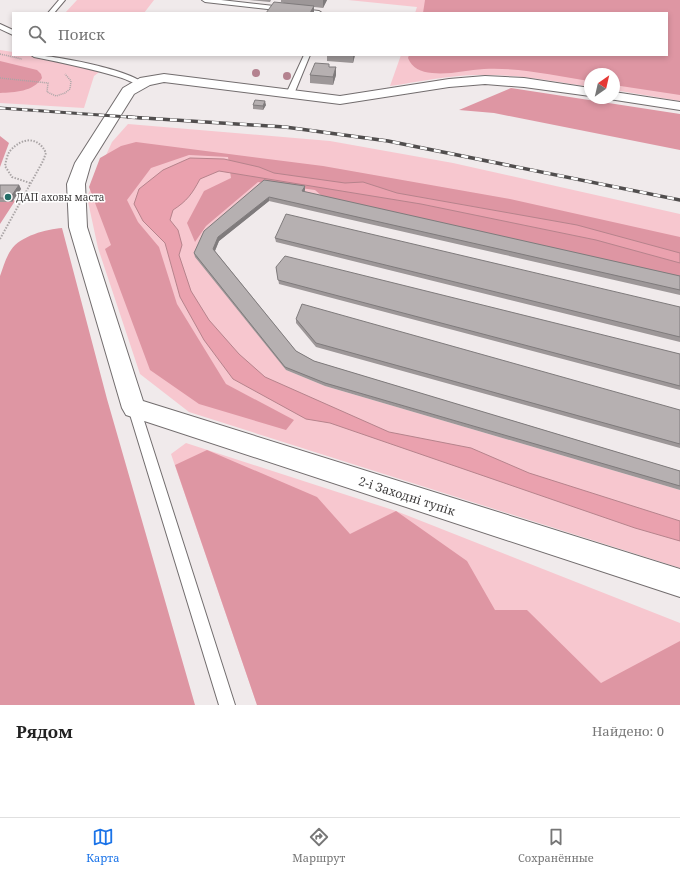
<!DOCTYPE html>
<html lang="ru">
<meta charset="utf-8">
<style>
:root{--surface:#fff;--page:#f6f6f6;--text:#222;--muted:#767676;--line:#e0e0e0;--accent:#1a73e8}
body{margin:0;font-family:"Noto Serif",serif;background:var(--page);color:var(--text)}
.compass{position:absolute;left:584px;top:68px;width:36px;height:36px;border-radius:50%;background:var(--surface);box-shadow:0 2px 6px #0003;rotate:34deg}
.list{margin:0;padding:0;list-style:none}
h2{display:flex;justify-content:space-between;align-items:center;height:52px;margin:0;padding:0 16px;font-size:17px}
h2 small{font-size:13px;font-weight:400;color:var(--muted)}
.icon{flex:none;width:22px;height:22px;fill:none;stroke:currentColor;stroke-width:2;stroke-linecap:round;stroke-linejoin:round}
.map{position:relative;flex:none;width:680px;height:705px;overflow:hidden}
.search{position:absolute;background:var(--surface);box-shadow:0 2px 6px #0003;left:12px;right:12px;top:12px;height:44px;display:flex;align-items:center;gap:10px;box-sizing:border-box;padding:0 14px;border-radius:0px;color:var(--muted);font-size:15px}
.sheet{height:112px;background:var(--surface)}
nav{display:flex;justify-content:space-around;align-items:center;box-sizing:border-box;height:56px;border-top:1px solid var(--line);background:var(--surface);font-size:11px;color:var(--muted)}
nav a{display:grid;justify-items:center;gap:2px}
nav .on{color:var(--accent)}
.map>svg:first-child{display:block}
</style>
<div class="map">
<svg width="680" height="705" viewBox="0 0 680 705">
<rect width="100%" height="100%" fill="#f0eaeb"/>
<!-- green -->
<path fill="#f7c7cf" d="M77,0H154L144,13H65Z
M348,0H680V101L614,90V74H590V87C553,81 516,74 478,75C449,75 419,82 390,86L401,55H667V13H415L417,7Z
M0,50L13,52V55H31L106,67L94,76L84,108L0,103Z
M128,124L330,141L453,163L680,214V281L264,184L205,235L286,370L325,386L680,490V568L189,412L140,374L98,248L87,197L112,142Z
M186,443L396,511L680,623V705H257L171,454Z"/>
<!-- forest -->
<path fill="#de96a3" d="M425,0H680V95L614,85V74H590V81C555,76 519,67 484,69C467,70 449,75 432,73C421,72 412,68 408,58L409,55H667V13H423Z
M0,61L37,70L41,74L42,78C33,92 15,92 0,93Z
M511,88L680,114V150L494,113L459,110Z
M0,136L9,143L0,167Z
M136,142L323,166L510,199L680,237V280L323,197L315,190L258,182L206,226L195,242L187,223L204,191L231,178L228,157L189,155L151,168L127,200L138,222L159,247L177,304L226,384L294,420L286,430L199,404L150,370L105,249L111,245L89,187L100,158L121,146Z
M11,197L15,201L0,224V202Z
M62,228L107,399L195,705H0V276C3,268 6,257 11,250C20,236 47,229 62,228Z
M207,450L317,497L350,534L396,511L467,561L495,610H527L601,683L680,641V705H257L175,465Z"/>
<!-- water -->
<path fill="#eaa1ae" stroke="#b6838c" d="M190,158L224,159L259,167L274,173L345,183L363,182L397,193L577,225L680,253V263L596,240L421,204L219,171L200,179C192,194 187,201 173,210L170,220L178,230L182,245L179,255L191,291L209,320L239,354L265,377L389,432L471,448L529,473L680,521V541L635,528L330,423L306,419L233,379L204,340L180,297L165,243L143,221L134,204L139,189L163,170Z"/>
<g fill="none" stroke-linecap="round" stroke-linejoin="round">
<!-- lane casing -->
<g stroke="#726d6e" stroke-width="2">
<path id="lane" d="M59,0H65L54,13H48Z
M202,0H221L319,11L322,13H303L205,2Z
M0,24L13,30V35L0,29Z
M31,55C53,55 127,69 143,83L139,85C133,83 128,80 122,78C93,69 64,63 34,57Z
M304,55H310L294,94L290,96H287L286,94Z
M134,403L138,404L140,408L235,705H219L128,408L130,404Z"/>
</g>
<!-- secondary casing -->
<g stroke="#726d6e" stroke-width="2">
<path id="secondary" d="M164,74L340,96L449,79L485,76L524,78L590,88V96L524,87L485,84L449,87L340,104L164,82L150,85L134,94L91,163L85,184L87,227L143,401L680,569V597L126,415L122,408L69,227L67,184L75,163L123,88L140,78Z
M614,92L680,102V110L609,99L608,98H614Z"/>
</g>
<!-- path-far1 -->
<path stroke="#aaa5a6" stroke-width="1.5" stroke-dasharray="1 1" stroke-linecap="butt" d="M0,54L22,59
M0,78L48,83L47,92L56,96L65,93L70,89L71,81L65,74"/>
<!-- path -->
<path stroke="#aaa5a6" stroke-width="2" stroke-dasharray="1.5 1.5" stroke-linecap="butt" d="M0,239L43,161L46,153C38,136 22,137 10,151C7,155 6,161 5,166L12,177L30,183"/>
<!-- lane -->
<use href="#lane" fill="#fff" fill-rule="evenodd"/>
<!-- secondary -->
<use href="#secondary" fill="#fff" fill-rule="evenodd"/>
<!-- rail-far1 casing -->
<g stroke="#514e4e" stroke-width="3">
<path id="rail-far1" d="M0,108L143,118"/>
</g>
<!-- rail casing -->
<g stroke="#514e4e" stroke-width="3.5">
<path id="rail" d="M128,117L285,127L388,141L680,200"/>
</g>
<!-- rail-far1 -->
<use href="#rail-far1" stroke="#fff" stroke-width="2" stroke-dasharray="5.5" stroke-linecap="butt"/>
<!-- rail -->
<use href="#rail" stroke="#fff" stroke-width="2.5" stroke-dasharray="7" stroke-linecap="butt"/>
</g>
<!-- trees -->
<g fill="#b4828f">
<circle cx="256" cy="73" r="4"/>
<circle cx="287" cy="76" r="4"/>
</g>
<!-- wall -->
<path fill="#9d9798" d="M249,0H271L270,2Z
M281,0H327L323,8L314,7V13L281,2Z
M327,55H355L353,63L327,61Z
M329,64V67H336V75L333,85L310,83V75Z
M253,105H266L263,110L253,109Z
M264,180L305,186V190L304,192L680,276V295L269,201L219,241L215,251L296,351L314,361L680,471V490L325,386L286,370L195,257L194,253Z
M0,185H19L21,189L12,202H0Z
M275,238L680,307V342L276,242Z
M276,267L680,354V390L279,284Z
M296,319L680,410V448L316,347L296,323Z"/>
<!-- shaded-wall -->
<path fill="#7f7b7c" d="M323,0H327L323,8Z
M314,6V13H310Z
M353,55H355L353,63Z
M336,67V75L333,85V77Z
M265,101L266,105L263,110V106Z
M19,185L21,189L12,202L10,198Z
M305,186V190L302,195V191Z
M269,197V201L219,241L214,253L213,249L218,237Z"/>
<!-- building -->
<path fill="#b6b0b1" stroke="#7f7b7c" d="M274,2L314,6L310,13H266Z
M315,63L329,64V67H336L333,77L310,75Z
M255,100L265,101L263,106L253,105Z
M264,180L305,186L302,191L680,276V290L269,197L218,237L213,249L296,351L314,361L680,471V486L325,383L285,367L194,253L204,231Z
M0,185H19L10,198H0Z
M286,214L680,307V337L275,238Z
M285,256L680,354V386L278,280L276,267Z
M302,304L680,410V444L316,343L296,319Z"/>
<!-- markers -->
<circle fill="#236d67" stroke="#fff" stroke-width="1.5" cx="8" cy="197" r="4"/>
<g text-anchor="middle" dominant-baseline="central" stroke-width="3" stroke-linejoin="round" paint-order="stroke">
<!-- far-poi labels -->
<g font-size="10" fill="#3e3c3c" stroke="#fff" text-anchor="start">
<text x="16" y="197">ДАП аховы маста</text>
</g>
<!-- street labels -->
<g font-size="12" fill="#3e3c3c" stroke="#fff">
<text transform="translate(407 496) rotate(18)">2-і Заходні тупік</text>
</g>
</g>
</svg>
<svg class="compass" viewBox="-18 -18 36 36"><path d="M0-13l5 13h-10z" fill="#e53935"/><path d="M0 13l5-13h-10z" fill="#767676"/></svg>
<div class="search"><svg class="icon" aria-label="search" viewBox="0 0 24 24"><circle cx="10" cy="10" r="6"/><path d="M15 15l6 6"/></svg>Поиск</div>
</div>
<section class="sheet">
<h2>Рядом<small>Найдено: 0</small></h2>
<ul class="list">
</ul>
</section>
<nav>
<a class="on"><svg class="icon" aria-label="map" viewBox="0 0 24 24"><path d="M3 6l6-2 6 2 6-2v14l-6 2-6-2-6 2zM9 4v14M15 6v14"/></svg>Карта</a>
<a><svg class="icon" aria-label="directions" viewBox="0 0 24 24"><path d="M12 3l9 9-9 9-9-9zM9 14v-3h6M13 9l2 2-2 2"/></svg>Маршрут</a>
<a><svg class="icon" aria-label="saved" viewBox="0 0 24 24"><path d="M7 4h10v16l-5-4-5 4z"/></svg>Сохранённые</a>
</nav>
